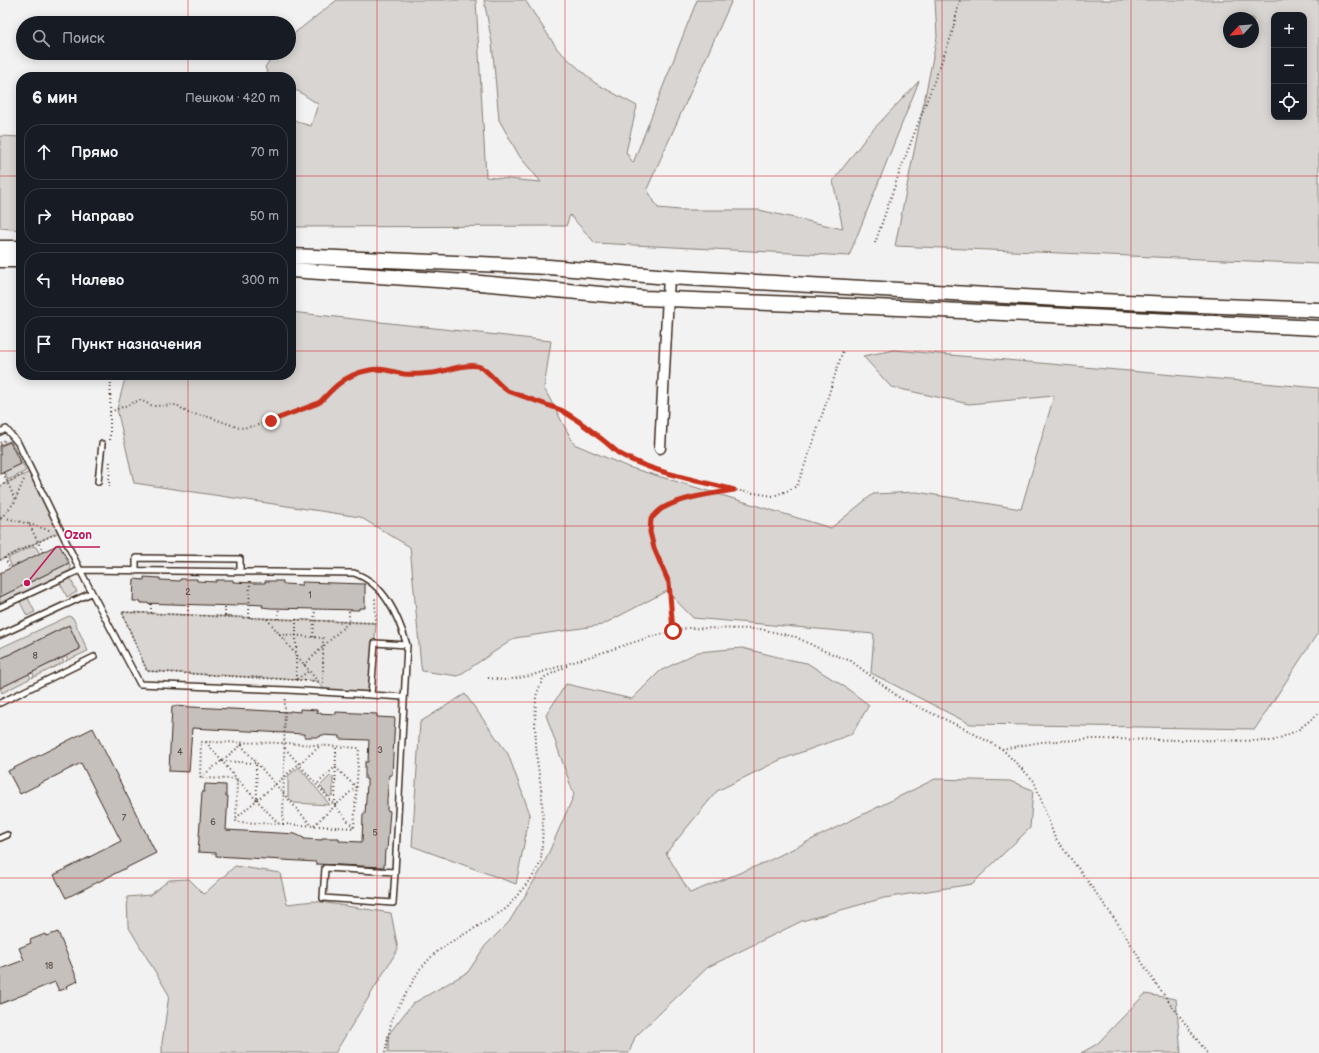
<!DOCTYPE html>
<html lang="ru">
<meta charset="utf-8">
<style>
:root{--surface:#171b24;--page:#242831;--text:#f1f3f6;--muted:#9ea1a6;--line:#363941}
body{margin:0;font-family:"Balsamiq Sans",sans-serif;background:var(--page);color:var(--text)}
.controls{position:absolute;right:12px;top:12px;display:grid;overflow:hidden;border-radius:8px;box-shadow:0 2px 10px #0003}
.controls button{width:36px;height:36px;display:grid;place-items:center;padding:0;border:0;border-bottom:1px solid var(--line);background:var(--surface);color:var(--text);font:20px sans-serif}
.compass{position:absolute;left:1223px;top:12px;width:36px;height:36px;border-radius:50%;background:var(--surface);box-shadow:0 2px 10px #0003;rotate:244deg}
.stop{position:absolute;width:12px;height:12px;margin:-9px;border:3px solid #c8321e;border-radius:50%;background:#fff}
.stop.end{background:#c8321e;border-color:#fff;box-shadow:0 1px 4px #0008}
.list{margin:0;padding:0;list-style:none}
h2{display:flex;justify-content:space-between;align-items:center;height:52px;margin:0;padding:0 16px;font-size:17px}
h2 small{font-size:13px;font-weight:400;color:var(--muted)}
.list li{display:grid;grid-template-columns:26px 1fr auto;gap:12px;align-items:center;box-sizing:border-box;height:56px;margin:0 8px 8px;padding:0 8px;border:1px solid var(--line);border-radius:16px}
.list b{display:block;font-size:15px;white-space:nowrap}
.list em{font-size:13px;font-style:normal;color:var(--muted)}
.icon{flex:none;width:22px;height:22px;fill:none;stroke:currentColor;stroke-width:2;stroke-linecap:round;stroke-linejoin:round}
.map{position:relative;flex:none;width:1319px;height:1053px;overflow:hidden}
.search{position:absolute;background:var(--surface);box-shadow:0 2px 10px #0003;left:16px;top:16px;width:280px;height:44px;display:flex;align-items:center;gap:10px;box-sizing:border-box;padding:0 14px;border-radius:22px;color:var(--muted);font-size:15px}
.panel{position:absolute;background:var(--surface);box-shadow:0 2px 10px #0003;left:16px;top:72px;width:280px;height:308px;border-radius:16px}
.map>svg:first-child{display:block}
</style>
<div class="map">
<svg width="1319" height="1053" viewBox="0 0 1319 1053">
<rect width="100%" height="100%" fill="#f3f2f2"/>
<filter id="ink" filterUnits="userSpaceOnUse"><feTurbulence type="fractalNoise" baseFrequency=".025" numOctaves="2"/><feDisplacementMap in="SourceGraphic" scale="8" xChannelSelector="R" yChannelSelector="G"/><feConvolveMatrix kernelMatrix="1 2 1 2 8 2 1 2 1" color-interpolation-filters="sRGB"/></filter>
<g filter="url(#ink)">
<!-- green -->
<path fill="#d8d5d2" stroke="#8a8078" fill-rule="evenodd" d="M337,0H476L486,177L541,182L520,157L499,120L492,43L484,0H525L558,50L595,83L637,106L626,152L633,163L697,0H732L647,189L658,208L680,210H759L843,229L833,181L868,135L919,81L849,256L595,243L570,215L566,226L291,227V120L311,126L318,104L298,91L291,90V77H269L265,67L275,53H289V39L296,32Z
M935,0H1319V264L895,246L937,37ZM1274,15H1304V117H1274ZM1229,18H1253V42H1229Z
M0,136L21,137V230L0,228Z
M291,312L551,341L544,388L574,444L628,467L831,528L873,494L917,492L1021,509L1054,396L969,404L891,387L863,356L894,350L1319,388V631L1255,729L970,724L871,673L874,634L693,618L667,591L602,625L515,638L458,676L422,671L421,666L410,547L360,517L134,483L117,409L126,375H291Z
M9,441H11L26,471L8,480L4,472L21,464L10,442L0,446V445Z
M32,471L61,531L0,560V486Z
M33,546L36,547L40,554L12,567L8,558Z
M69,563L71,569L69,573L0,605V597Z
M69,576L77,592L67,597L59,581Z
M27,596L35,612L27,616L19,600Z
M122,612L376,623L371,695L323,692V688L317,681L147,671Z
M69,616L73,618L88,651L68,660L66,656L80,649L69,625L0,659V648Z
M742,648L786,659L807,663L845,687L869,705L852,734L780,760L717,791L666,853L690,893L764,863L935,779L1010,781L1033,790L1030,828L972,884L884,898L802,921L708,967L635,1037L629,1053H388V1035L412,1004L468,972L485,946L509,922L542,868L574,795L546,715L566,684L632,699L660,671L698,652Z
M62,658L64,662L35,677L32,672Z
M29,674L31,678L2,693L0,688Z
M465,694L508,754L530,814L516,884L412,846L420,722Z
M299,767L330,805L294,803L288,797V776Z
M330,776L333,777V795L329,797L320,786Z
M235,866L280,873L287,904L314,901L391,913L398,949L335,1053H162V1043L169,995L128,926L127,897L150,895L169,880L189,879L204,894Z
M1145,994L1176,999L1181,1053H1081L1097,1044Z"/>
<!-- building -->
<path fill="#c6c0bd" stroke="#3b2a1e" d="M10,442L21,464L0,474V446Z
M59,544L69,563L0,597V573Z
M144,577L160,578V580L180,581V579H197V581L216,582V580H233V582L255,583H265V581H283V584L302,585V582L365,584V608H359V610L270,608L262,607L263,605L246,604H237V606L141,603V601H133L134,579L144,580Z
M69,625L80,649L0,688V659Z
M172,706L290,712V711L300,712V709L317,710V713L336,714V712L377,714V717L395,718L392,775H389L387,800V810L390,811L387,850H385L384,867L316,864V862L216,856V853L198,852L202,792H204L205,784L226,785V796H228L226,830L295,834L304,838V839L322,840V838H339V841L362,842L363,814H365L367,784V779H365V762H368L369,740L340,739V736L321,735L320,737H304V734L192,728L189,772L169,771Z
M93,728L156,853L66,898L54,875L121,841L81,763L20,794L8,771Z
M58,932L78,981L66,986L67,988L59,991L55,982L0,1004V969L24,960L19,948L31,943L30,940L45,934L46,936Z"/>
<g fill="none" stroke-linecap="round" stroke-linejoin="round">
<!-- service casing -->
<g stroke="#3b2a1e" stroke-width="8">
<path id="service" d="M0,432L6,429L18,443L80,570L354,573C385,584 398,616 407,645L395,872L393,903L323,898L325,868L395,872
M98,482L102,444
M136,570V558L240,559V571
M0,607L80,570L140,684L288,690L404,697
M0,635L91,593
M371,695L375,643L407,645
M0,703L94,657
M0,838L7,835"/>
</g>
<!-- minor casing -->
<g stroke="#3b2a1e" stroke-width="13">
<path id="minor" d="M660,448L669,277"/>
</g>
<!-- secondary casing -->
<g stroke="#3b2a1e" stroke-width="17">
<path id="secondary" d="M0,248H21
M291,256L549,267L669,277L1076,300L1319,310
M0,260H21
M291,270L480,283L644,298L899,308L1319,328"/>
</g>
<!-- path -->
<path stroke="#3b2a1e" stroke-width="2" stroke-dasharray="1 3" stroke-linecap="butt" d="M875,243L900,171L951,37L960,0
M110,412L111,375
M110,440V412L140,400L153,406L177,405L188,413L209,417L240,428L255,426L316,404L320,402C338,384 356,368 383,370C389,370 395,372 401,373C411,375 422,374 432,374C446,372 462,363 477,366C489,369 497,385 508,391L561,410L586,426L619,453L638,463L656,469L734,490L773,496L787,491L797,486L814,440L843,350
M0,443L6,440
M3,473L15,499
M0,486L24,474
M109,487L110,460
M1,518L14,503L25,477
M0,519L6,518L29,524L43,552
M29,524L52,531
M5,558L10,568
M0,560L55,534
M151,613V604
M188,615V605
M225,616V606
M249,618L250,579
M267,619L320,684
M278,619L279,608
M296,619V680L147,671L122,612C207,616 292,620 376,623L375,597
M673,631L669,583L654,548L650,532L651,519C655,515 659,511 663,508C682,497 711,494 732,490
M279,634L323,638V684
M313,637L315,609
M64,657L67,662
M304,665L349,622V610
M31,673L34,679
M488,678L505,680L530,676L647,638L687,628L760,629L796,637L822,650L851,661L900,698L965,729L1002,749L1041,742L1095,739L1273,741L1298,730L1319,713
M297,679L309,671
M296,680L317,681
M206,742L237,779L278,823
M241,745L310,824
M285,748L354,828
M1002,749L1034,781L1055,838L1081,872L1119,925L1153,980L1207,1053
M222,761L256,763L257,798
M201,777L244,743
M335,805L336,747
M236,818L320,746
M283,824L354,828L359,748L285,743L201,742L200,778L237,779L236,822L283,824L285,697
M314,825L356,787L335,767L316,785
M385,1053L392,1018L420,969L435,953L451,942L485,922L507,908L533,876L541,862L543,826L542,795L537,760L535,725L536,696L543,678L567,666"/>
<!-- service -->
<use href="#service" stroke="#fff" stroke-width="5"/>
<!-- minor -->
<use href="#minor" stroke="#fff" stroke-width="10"/>
<!-- secondary -->
<use href="#secondary" stroke="#fff" stroke-width="14"/>
</g>
</g>
<g fill="none" stroke-linecap="round" stroke-linejoin="round" filter="url(#ink)">
<!-- route -->
<path stroke="#c8321e" stroke-width="5" d="M271,421L316,404L320,402C330,392 339,381 353,375C363,371 376,368 386,370C392,371 398,373 404,374C413,375 423,374 432,373C445,372 468,362 480,367C491,372 497,385 508,391L561,410C575,418 587,427 599,437C606,442 613,449 620,454C653,473 697,480 734,490C711,494 683,497 663,508C659,510 655,515 651,519L650,532L654,548L669,583L673,631"/>
</g>
<!-- grid -->
<path fill="none" stroke="#d62828" stroke-width="1" stroke-opacity="0.55" d="M188,0V23M377,0V1053M565,0V1053M754,0V1053M942,0V1053M1131,0V1053M188,53V77M0,176H21M291,176H1319M0,351H21M291,351H1319M188,375V1053M0,526H1319M0,702H1319M0,878H1319"/>
<g text-anchor="middle" dominant-baseline="central" stroke-width="3" stroke-linejoin="round" paint-order="stroke">
<!-- number labels -->
<g font-size="9" fill="#5e5046">
<text x="188" y="592">2</text>
<text x="310" y="595">1</text>
<text x="35" y="656">8</text>
<text x="380" y="750">3</text>
<text x="180" y="752">4</text>
<text x="124" y="818">7</text>
<text x="213" y="822">6</text>
<text x="375" y="833">5</text>
<text x="49" y="966">18</text>
</g>
</g>
<!-- callouts -->
<path fill="none" stroke="#c2185b" stroke-width="1.5" d="M27 583L56 547H100"/>
<circle fill="#c2185b" stroke="#fff" stroke-width="1.5" cx="27" cy="583" r="4"/>
<g font-size="12" text-anchor="middle" font-weight="bold" fill="#c2185b" stroke="#fff" stroke-width="3" stroke-linejoin="round" paint-order="stroke">
<text x="78" y="539">Ozon</text>
</g>
</svg>
<div class="controls">
<button>+</button>
<button>−</button>
<button><svg class="icon" aria-label="locate" viewBox="0 0 24 24"><circle cx="12" cy="12" r="6"/><path d="M12 2v4M12 18v4M2 12h4M18 12h4"/></svg></button>
</div>
<svg class="compass" viewBox="-18 -18 36 36"><path d="M0-13l5 13h-10z" fill="#e53935"/><path d="M0 13l5-13h-10z" fill="#9ea1a6"/></svg>
<div class="stop" style="left:673px;top:631px"></div>
<div class="stop end" style="left:271px;top:421px"></div>
<div class="search"><svg class="icon" aria-label="search" viewBox="0 0 24 24"><circle cx="10" cy="10" r="6"/><path d="M15 15l6 6"/></svg>Поиск</div>
<section class="panel">
<h2>6 мин<small>Пешком · 420 m</small></h2>
<ul class="list">
<li><svg class="icon" aria-label="ahead" viewBox="0 0 24 24"><path d="M12 20V5M6 11l6-6 6 6"/></svg><div><b>Прямо</b></div><em>70 m</em></li>
<li><svg class="icon" aria-label="right" viewBox="0 0 24 24"><path d="M7 20v-9h11M14 6l5 5-5 5"/></svg><div><b>Направо</b></div><em>50 m</em></li>
<li><svg class="icon" aria-label="left" viewBox="0 0 24 24"><path d="M17 20v-9H6M10 6l-5 5 5 5"/></svg><div><b>Налево</b></div><em>300 m</em></li>
<li><svg class="icon" aria-label="arrive" viewBox="0 0 24 24"><path d="M6 21V4h12l-3 4 3 4H6"/></svg><div><b>Пункт назначения</b></div></li>
</ul>
</section>
</div>
